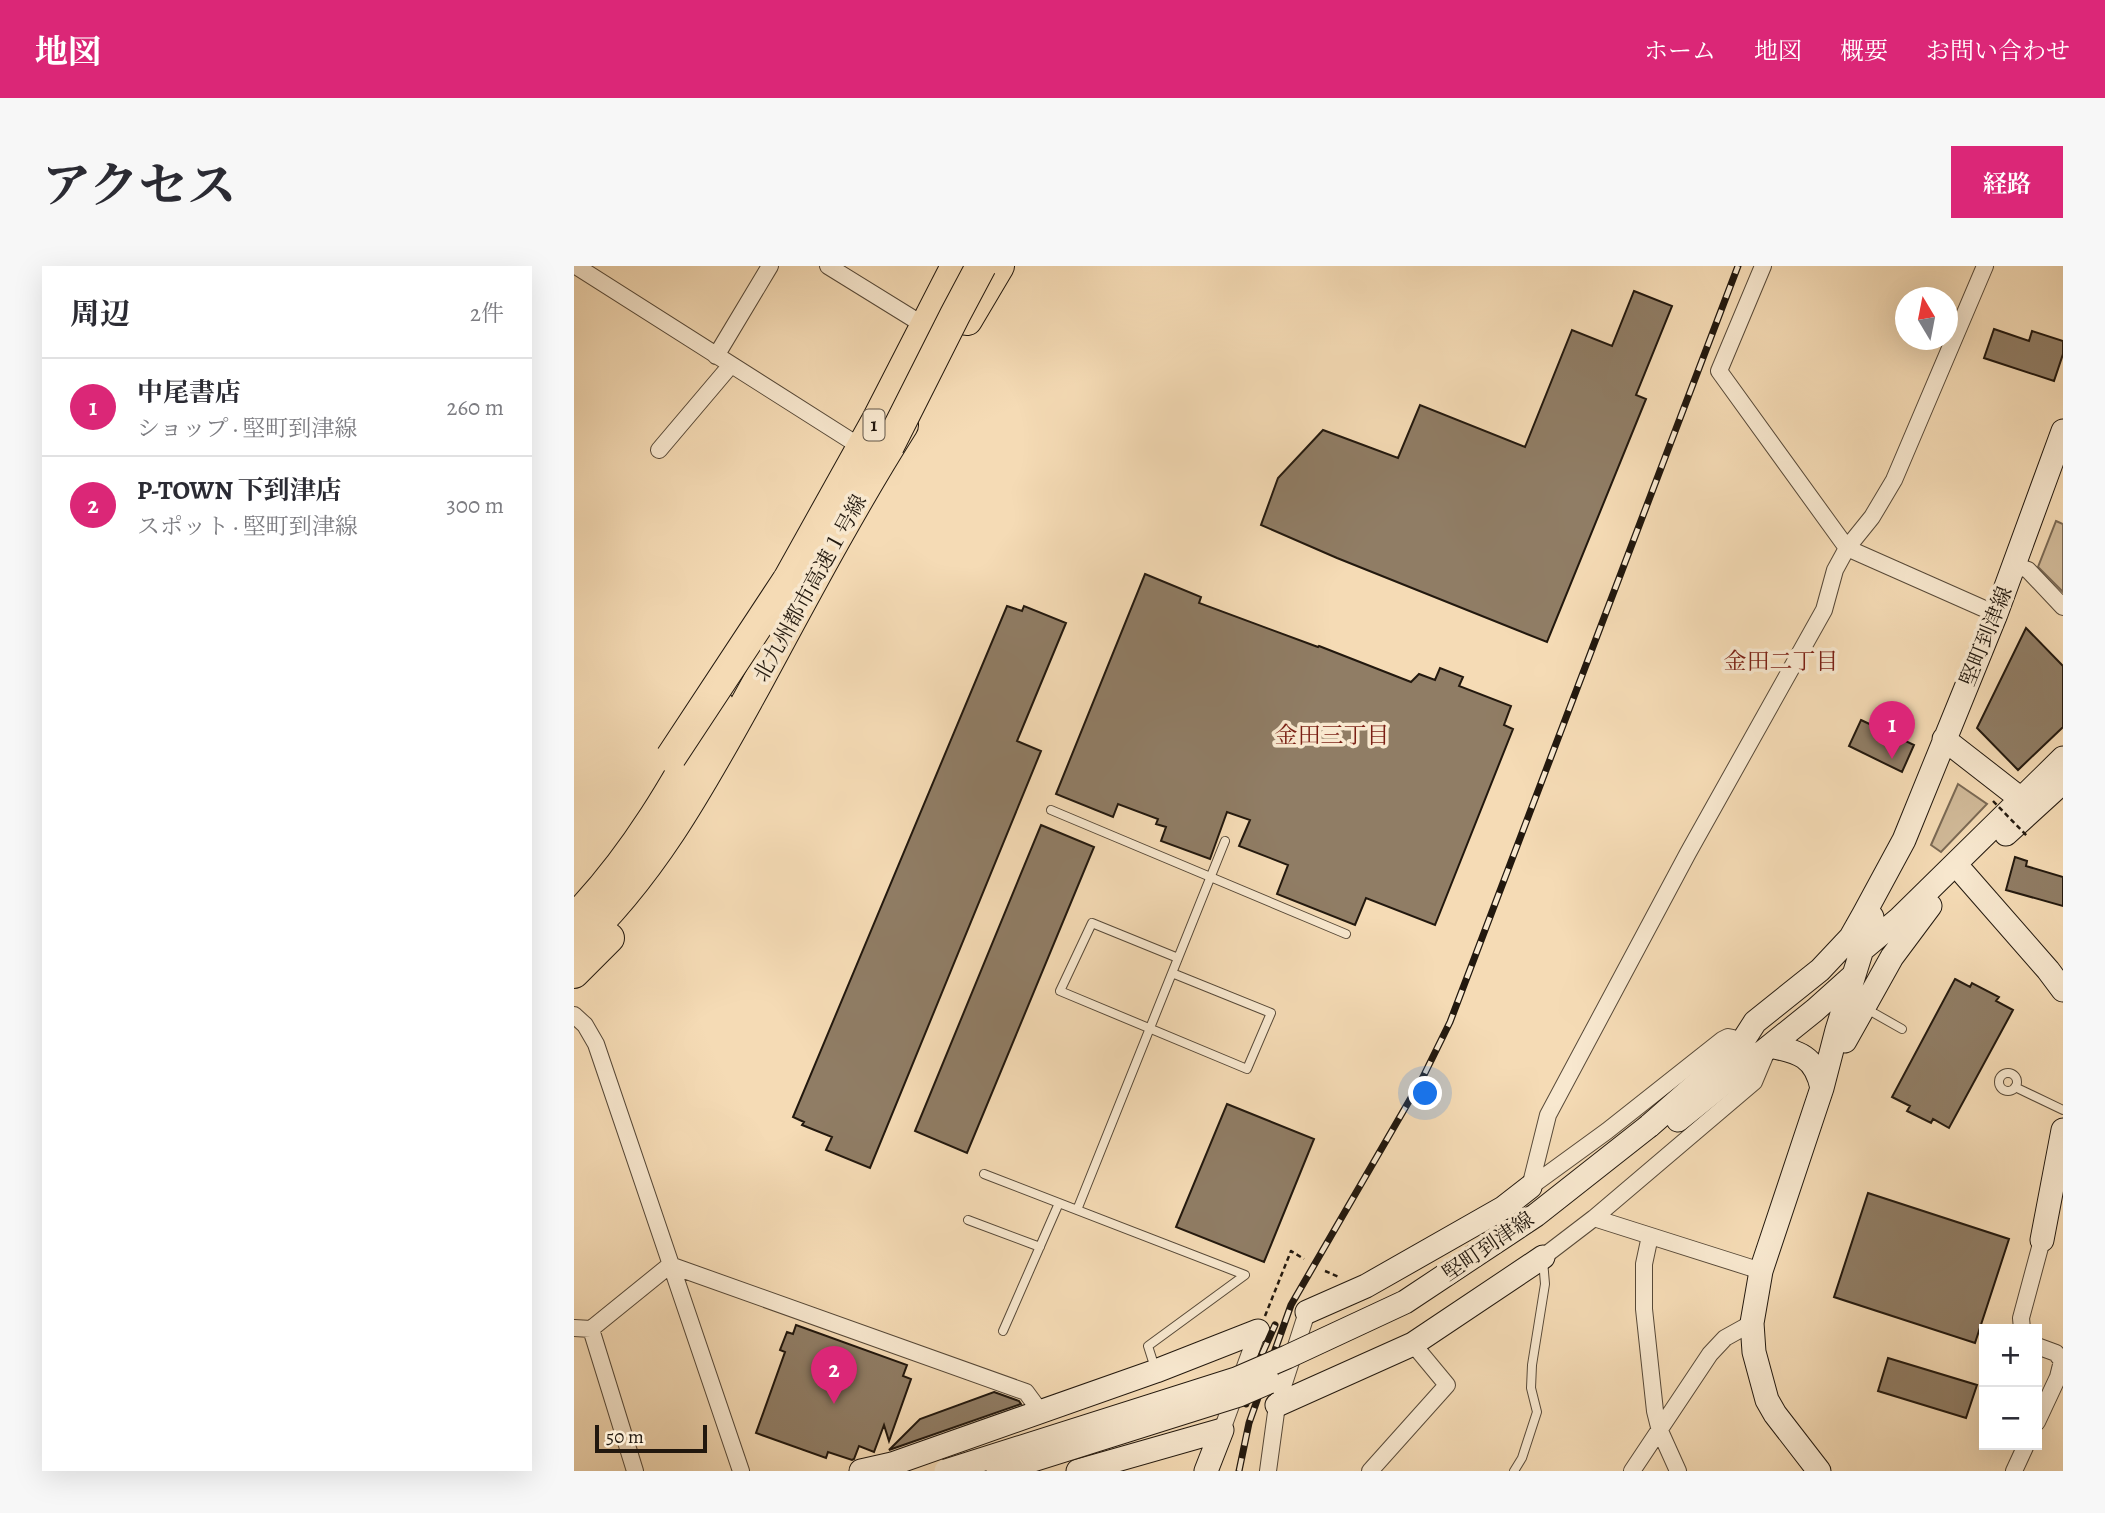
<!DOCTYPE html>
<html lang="ja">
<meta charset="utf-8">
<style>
:root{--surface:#fff;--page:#f7f7f7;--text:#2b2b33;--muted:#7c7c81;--line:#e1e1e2;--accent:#db2777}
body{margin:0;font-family:Alegreya,"Noto Serif JP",serif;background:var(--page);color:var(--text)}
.controls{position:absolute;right:21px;bottom:21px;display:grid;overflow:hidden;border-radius:0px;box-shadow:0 7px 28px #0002}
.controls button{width:63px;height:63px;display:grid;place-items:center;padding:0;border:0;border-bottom:2px solid var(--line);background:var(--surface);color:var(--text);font:35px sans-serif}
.compass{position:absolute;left:1321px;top:21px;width:63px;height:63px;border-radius:50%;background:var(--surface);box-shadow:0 7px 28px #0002;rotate:350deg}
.scale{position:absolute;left:21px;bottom:18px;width:112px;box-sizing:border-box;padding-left:7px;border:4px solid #22180e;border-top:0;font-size:19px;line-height:24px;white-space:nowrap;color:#22180e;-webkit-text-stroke:5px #f8e8cf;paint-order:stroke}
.you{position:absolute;left:852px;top:828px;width:24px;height:24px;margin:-18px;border:5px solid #fff;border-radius:50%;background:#1a73e8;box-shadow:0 0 0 10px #1a73e833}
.badge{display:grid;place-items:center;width:46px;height:46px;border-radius:50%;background:var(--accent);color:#fff;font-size:23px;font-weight:700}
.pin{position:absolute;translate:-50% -58px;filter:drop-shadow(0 2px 4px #0008)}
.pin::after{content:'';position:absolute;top:37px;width:24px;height:21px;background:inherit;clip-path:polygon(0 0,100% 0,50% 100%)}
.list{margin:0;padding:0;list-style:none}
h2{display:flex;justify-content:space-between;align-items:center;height:91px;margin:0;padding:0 28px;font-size:30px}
h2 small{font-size:23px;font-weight:400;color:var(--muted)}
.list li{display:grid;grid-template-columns:46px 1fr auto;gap:21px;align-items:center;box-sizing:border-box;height:98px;padding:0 28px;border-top:2px solid var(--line)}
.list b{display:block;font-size:26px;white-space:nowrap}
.list p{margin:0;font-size:23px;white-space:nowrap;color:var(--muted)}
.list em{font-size:23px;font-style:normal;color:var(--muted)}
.map{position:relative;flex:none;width:1489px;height:1205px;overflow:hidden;border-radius:0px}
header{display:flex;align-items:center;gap:42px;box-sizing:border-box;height:98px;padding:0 35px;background:var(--accent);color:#fff}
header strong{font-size:33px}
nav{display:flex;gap:38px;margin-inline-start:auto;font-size:24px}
.intro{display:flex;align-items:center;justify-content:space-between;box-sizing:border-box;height:168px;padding:0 42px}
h1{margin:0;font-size:49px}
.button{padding:18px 32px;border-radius:0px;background:var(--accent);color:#fff;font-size:24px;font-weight:700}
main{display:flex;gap:42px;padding:0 42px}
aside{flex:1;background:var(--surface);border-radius:0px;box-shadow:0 7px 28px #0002}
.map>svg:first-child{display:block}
</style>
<header>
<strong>地図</strong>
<nav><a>ホーム</a><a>地図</a><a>概要</a><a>お問い合わせ</a></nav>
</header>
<div class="intro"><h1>アクセス</h1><a class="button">経路</a></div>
<main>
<aside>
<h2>周辺<small>2件</small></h2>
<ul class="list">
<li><span class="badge">1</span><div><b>中尾書店</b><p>ショップ · 堅町到津線</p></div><em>260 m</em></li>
<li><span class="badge">2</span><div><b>P-TOWN 下到津店</b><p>スポット · 堅町到津線</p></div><em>300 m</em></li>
</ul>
</aside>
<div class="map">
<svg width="1489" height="1205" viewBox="0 0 1489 1205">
<rect width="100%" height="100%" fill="#f5dbb5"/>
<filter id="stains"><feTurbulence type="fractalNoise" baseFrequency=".00286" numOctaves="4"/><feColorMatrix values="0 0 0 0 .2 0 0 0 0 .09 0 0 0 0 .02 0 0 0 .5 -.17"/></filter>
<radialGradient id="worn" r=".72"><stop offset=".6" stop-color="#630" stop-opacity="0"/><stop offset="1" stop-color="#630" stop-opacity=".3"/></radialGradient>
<!-- green -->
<path fill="#d1ba99" stroke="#7a6954" stroke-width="2" d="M1482,255L1489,258V326L1464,301Z
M1384,518L1413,538L1367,586L1357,579Z"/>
<!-- building -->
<path fill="#907d65" stroke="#22180e" stroke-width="2" d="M1060,25L1098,40L1062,129L1072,133L973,376L763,292L687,259L704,212L749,164L824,192L846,139L951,181L998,64L1038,80Z
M1420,63L1455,75L1458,65L1489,75V88L1480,115L1410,92Z
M571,308L627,331L625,337L744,381L745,380L837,416L845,408L861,414L866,402L889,411L885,420L937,440L930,459L939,463L861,659L792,632L781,659L703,628L714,599L665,580L676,554L653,546L636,593L587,575L592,561L582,558L584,553L544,538L539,551L482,528Z
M433,340L448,345L450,340L492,357L443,475L467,485L296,902L252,884L258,871L228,859L230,856L219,851Z
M1452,362L1489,400V461L1444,504L1403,462Z
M1287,454L1340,479L1328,506L1275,480Z
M467,559L520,581L393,887L341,865Z
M1441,591L1453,595L1452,600L1489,611V640L1432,624Z
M1381,713L1396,721L1398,717L1425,731L1422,735L1439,744L1375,862L1359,853L1357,857L1333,845L1336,840L1318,831Z
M653,838L740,873L690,996L602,961Z
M1294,927L1435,973L1401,1077L1260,1031Z
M222,1059L333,1099L329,1110L337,1113L315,1175L310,1159L300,1186L285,1180L280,1193L278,1194L254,1186L252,1192L182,1167L211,1086L206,1084L213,1066L219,1068Z
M1314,1092L1403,1119L1392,1152L1304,1125Z
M420,1126L445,1135L447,1138L315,1184L346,1153Z"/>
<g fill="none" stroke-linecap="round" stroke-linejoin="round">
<!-- lane casing -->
<g stroke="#574938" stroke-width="10">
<path id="lane" d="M477,544L772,668
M598,707L697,747L673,803L486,725L518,657L604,692
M1291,742L1328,763
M1425 816a9 9 0 1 1 18 0a9 9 0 1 1-18 0Z
M1441,821L1489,844
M410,908L671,1009L574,1080L581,1102
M503,944L651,575
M394,954L466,981
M429,1065L485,937
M940,1205L948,1192L963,1146L957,1122L958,1099L971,1018L969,994"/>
</g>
<!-- street casing -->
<g stroke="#574938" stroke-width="18">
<path id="street" d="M2,0L279,176
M254,0L343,55
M1189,0L1145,105L1273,282L1422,348
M142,90L196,0
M85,184L157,99
M1440,299L1454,304L1489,341
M0,749L11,759L22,778L167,1205
M956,921L974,849L1114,587L1250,344L1261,304L1273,282L1298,251L1320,214L1411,0
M956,921L1033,865L1148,774L1154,771L1159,772L1165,781
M1020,952L1187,1005
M1076,970L1070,998V1043L1081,1145L1086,1165L1104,1205
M969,991L1020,952L1180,816L1193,785
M96,999L452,1126L466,1145
M0,1062L17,1063L96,999
M17,1063L61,1205
M1448,1063L1447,1052L1468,974
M1463,1080L1482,1087L1488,1095L1484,1111L1463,1156
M648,1164L684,1065
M694,1205L703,1139L733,1046
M796,1205L873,1119L839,1078
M1058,1205L1136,1088L1151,1072L1178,1057
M1440,1205L1452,1179"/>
</g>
<!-- secondary casing -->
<g stroke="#22180e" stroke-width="25">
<path id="secondary" d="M1370,473L1447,533
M1432,568L1489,516
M1390,608L1474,704L1489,724
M1289,683L1326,652L1489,492
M1271,775L1318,691L1356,640
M1196,780C1225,786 1241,790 1248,822
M1104,854L1241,744L1280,709
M1075,860L1165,781L1181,756L1246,704L1277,671L1290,648L1330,574L1422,348L1489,165
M1468,974L1489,864
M733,1046L792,1020L929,942L956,921
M703,1139L839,1078L969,991
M287,1205L318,1198L582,1105L684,1065
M504,1205L648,1164
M632,1205L648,1164
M1245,1205L1201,1148L1193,1134L1180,1086L1178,1057L1187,1005L1248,822L1263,764L1298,651"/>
</g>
<!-- highway casing -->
<g stroke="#22180e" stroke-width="32">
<path id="highway" d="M393,54L425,0
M201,337L303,154L382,0
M0,653C61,591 104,515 145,439
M0,681C79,609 131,511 182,419C229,332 276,243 329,159
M0,707L35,672"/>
</g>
<!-- path -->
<path stroke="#22180e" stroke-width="2.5" stroke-dasharray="5 3.5" stroke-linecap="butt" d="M751,1005L765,1011
M691,1050L717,985L730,993"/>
<!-- lane -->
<use href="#lane" stroke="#f8e8cf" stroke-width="8"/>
<!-- street -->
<use href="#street" stroke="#f8e8cf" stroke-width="16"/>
<!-- secondary -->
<use href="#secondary" stroke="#f8e8cf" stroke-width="23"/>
<!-- highway -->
<use href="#highway" stroke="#f5dbb5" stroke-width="30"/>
<!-- rail casing -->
<g stroke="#22180e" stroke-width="7">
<path id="rail" d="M672,1138L685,1095L701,1059
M665,1205L675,1157L717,1039L849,811L876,756L1164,0"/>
</g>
<!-- rail -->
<use href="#rail" stroke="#f8e8cf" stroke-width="4.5" stroke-dasharray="13" stroke-linecap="butt"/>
<!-- secondary-bridge casing -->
<g stroke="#22180e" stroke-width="25" stroke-linecap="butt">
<path id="secondary-bridge" d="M372,1205L662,1113L713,1091L831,1036L962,949L1075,860
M424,1205L665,1129L695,1116"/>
</g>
<!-- highway-bridge casing -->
<g stroke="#22180e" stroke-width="32" stroke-linecap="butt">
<path id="highway-bridge" d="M315,180L381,49L407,0
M97,491L213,315"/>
</g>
<!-- path-bridge -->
<path stroke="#22180e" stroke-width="2.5" stroke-dasharray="5 3.5" stroke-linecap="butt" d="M1419,535L1454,571"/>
<!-- secondary-bridge -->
<use href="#secondary-bridge" stroke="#f8e8cf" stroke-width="23"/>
<!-- highway-bridge -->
<use href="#highway-bridge" stroke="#f5dbb5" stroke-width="30"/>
</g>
<g text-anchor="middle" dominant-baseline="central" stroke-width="7" stroke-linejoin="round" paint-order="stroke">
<!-- shield labels -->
<rect fill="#f8e8cf" stroke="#625648" stroke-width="2" x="289.5" y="143.5" width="21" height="31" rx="5"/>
<g font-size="19" font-weight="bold" fill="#22180e">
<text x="300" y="159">1</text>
</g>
<!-- street labels -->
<g font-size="21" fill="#22180e" stroke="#f8e8cf">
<text transform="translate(236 322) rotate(-61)">北九州都市高速１号線</text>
<text transform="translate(1412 370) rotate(-68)">堅町到津線</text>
<text transform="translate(914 980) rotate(-34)">堅町到津線</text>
</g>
<!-- neighbourhood labels -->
<g font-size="23" fill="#7a1f14" stroke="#f8e8cf">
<text x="1207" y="395">金田二丁目</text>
<text x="758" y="469">金田三丁目</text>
</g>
</g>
<rect width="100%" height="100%" filter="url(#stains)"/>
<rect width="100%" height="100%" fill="url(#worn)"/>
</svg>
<div class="controls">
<button>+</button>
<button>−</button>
</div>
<svg class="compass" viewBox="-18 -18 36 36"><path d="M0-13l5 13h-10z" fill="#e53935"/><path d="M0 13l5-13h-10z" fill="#7c7c81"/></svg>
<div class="scale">50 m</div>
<div class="you"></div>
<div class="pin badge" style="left:1318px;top:493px">1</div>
<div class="pin badge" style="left:260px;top:1138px">2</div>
</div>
</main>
